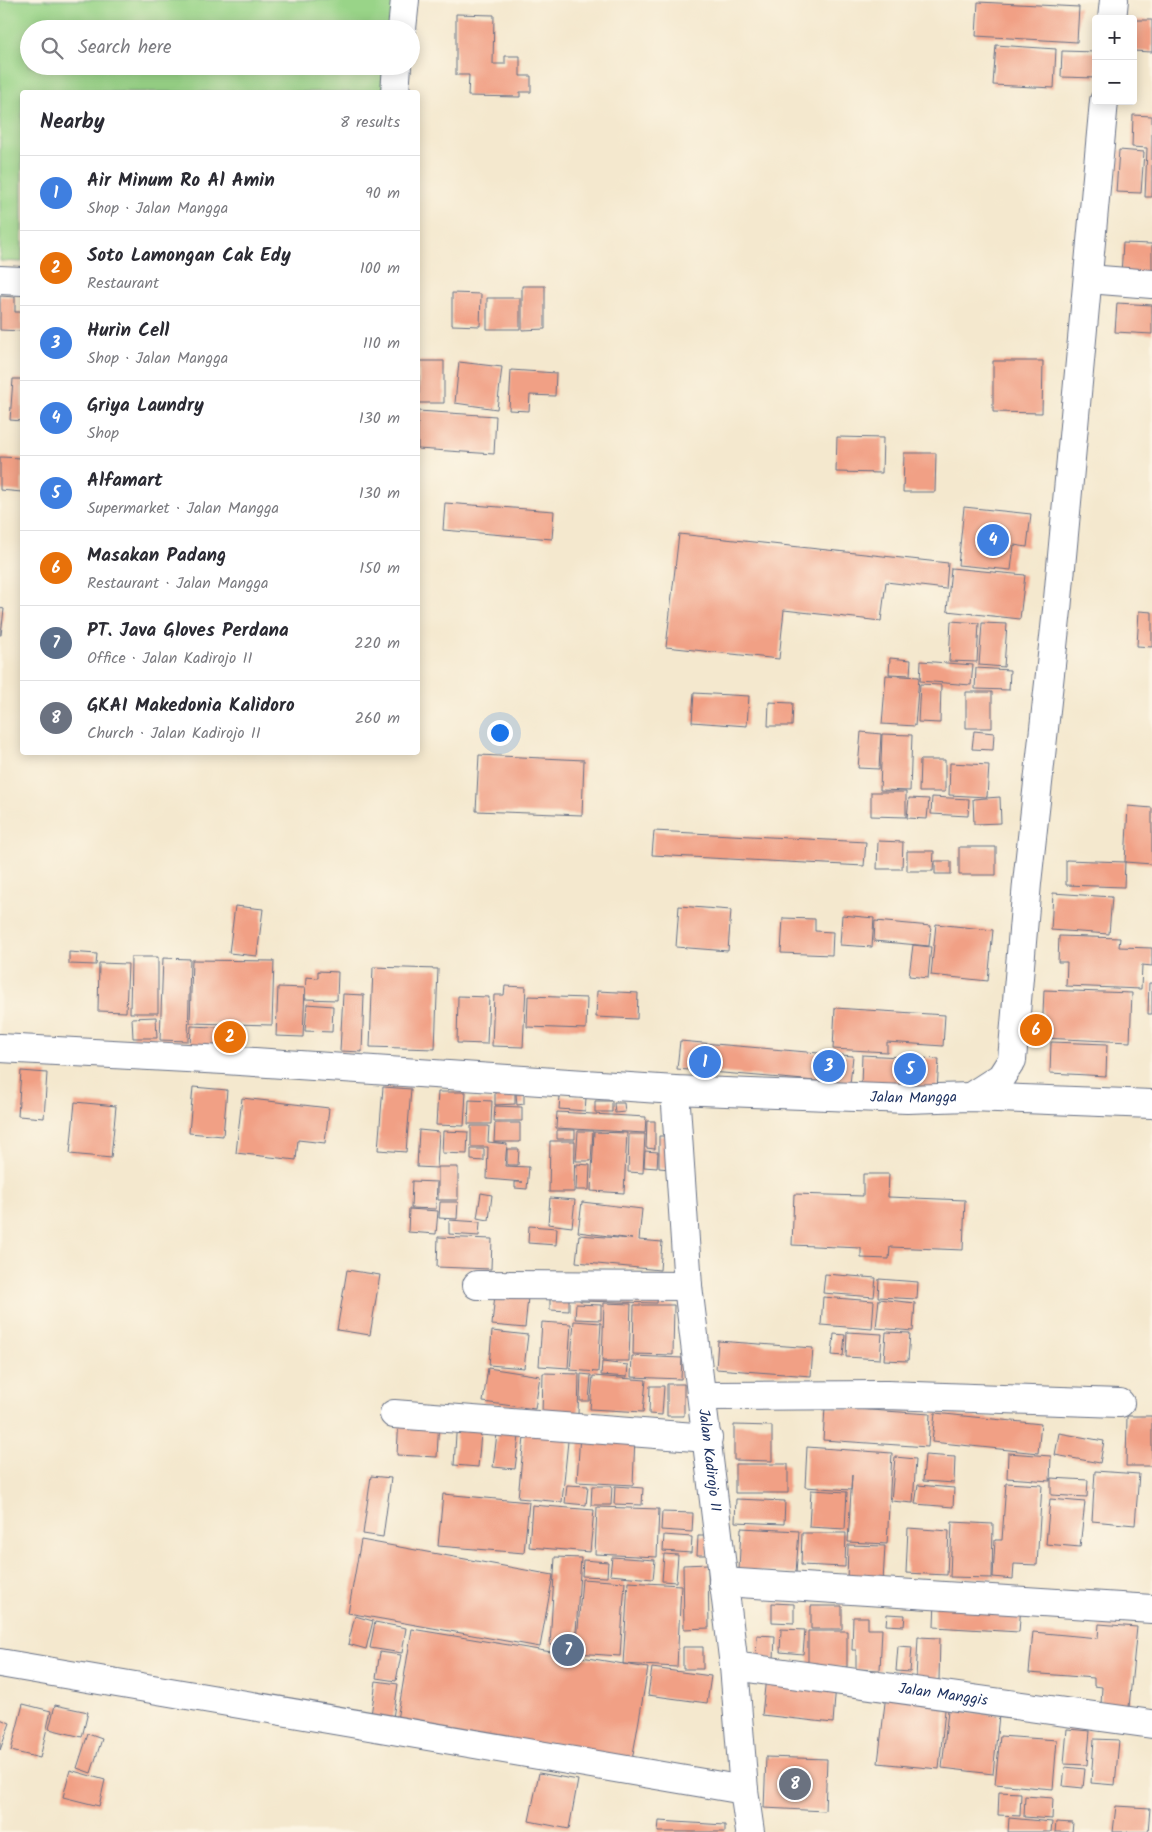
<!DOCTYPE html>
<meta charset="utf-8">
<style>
:root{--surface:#fff;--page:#f7f7f7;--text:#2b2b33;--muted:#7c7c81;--line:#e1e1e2;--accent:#db2777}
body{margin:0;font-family:Kalam,sans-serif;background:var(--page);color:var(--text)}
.controls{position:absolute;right:15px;top:15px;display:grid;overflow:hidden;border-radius:5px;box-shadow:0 2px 12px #0003}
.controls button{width:45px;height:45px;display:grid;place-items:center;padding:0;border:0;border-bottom:1px solid var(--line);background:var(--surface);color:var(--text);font:25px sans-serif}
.you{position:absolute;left:499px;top:732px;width:18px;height:18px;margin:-12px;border:4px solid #fff;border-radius:50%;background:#1a73e8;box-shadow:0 0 0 8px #1a73e833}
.badge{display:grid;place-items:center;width:32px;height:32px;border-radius:50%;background:var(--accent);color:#fff;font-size:16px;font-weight:700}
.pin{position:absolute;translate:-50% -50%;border:2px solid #fff;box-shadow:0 1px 5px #0006}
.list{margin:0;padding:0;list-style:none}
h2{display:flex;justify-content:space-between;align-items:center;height:65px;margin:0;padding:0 20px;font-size:21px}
h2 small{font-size:16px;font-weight:400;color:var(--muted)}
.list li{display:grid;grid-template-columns:32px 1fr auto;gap:15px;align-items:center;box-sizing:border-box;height:75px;padding:0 20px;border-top:1px solid var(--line)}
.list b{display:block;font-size:19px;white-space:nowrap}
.list p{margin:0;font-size:16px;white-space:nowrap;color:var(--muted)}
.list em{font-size:16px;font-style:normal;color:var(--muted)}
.icon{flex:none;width:28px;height:28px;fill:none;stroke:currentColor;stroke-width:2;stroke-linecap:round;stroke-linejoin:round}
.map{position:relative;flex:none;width:1152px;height:1832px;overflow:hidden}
.search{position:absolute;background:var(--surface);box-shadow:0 2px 12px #0003;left:20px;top:20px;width:400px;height:55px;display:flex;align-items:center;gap:12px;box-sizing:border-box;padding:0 18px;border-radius:28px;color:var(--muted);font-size:19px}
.panel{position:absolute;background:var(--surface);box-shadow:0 2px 12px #0003;left:20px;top:90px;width:400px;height:665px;border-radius:5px}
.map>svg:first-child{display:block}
</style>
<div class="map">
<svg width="1152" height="1832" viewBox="0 0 1152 1832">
<rect width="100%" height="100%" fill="#fcf5e5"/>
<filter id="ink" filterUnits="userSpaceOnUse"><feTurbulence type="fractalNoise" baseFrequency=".02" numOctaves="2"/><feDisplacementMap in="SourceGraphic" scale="10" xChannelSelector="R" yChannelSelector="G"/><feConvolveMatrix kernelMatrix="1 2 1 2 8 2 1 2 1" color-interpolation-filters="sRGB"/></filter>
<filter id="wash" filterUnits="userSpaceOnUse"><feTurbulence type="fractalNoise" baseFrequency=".0096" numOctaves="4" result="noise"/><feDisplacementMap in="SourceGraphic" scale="20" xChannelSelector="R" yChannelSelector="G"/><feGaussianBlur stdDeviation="1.12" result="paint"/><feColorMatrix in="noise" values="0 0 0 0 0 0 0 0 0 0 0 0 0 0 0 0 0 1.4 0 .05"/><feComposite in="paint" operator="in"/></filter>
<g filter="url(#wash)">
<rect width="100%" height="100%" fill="#f4e8ce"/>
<!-- green -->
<path fill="#99d488" stroke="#5a8273" d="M0,0H398L394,29H29V66H389L385,92H22V262L0,261Z"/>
<g id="blocks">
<!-- building -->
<path fill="#f1a085" d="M978,2L1079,7L1077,42L976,36Z
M456,14L494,15L493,64H505V56H520V76H531V92H520V97L468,96L469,75H456Z
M1133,20H1152V52L1133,51Z
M996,45L1056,49L1054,88L993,85Z
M1062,51L1096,52V78L1061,77Z
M1133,115L1152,116V197H1145L1147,148L1132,147Z
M1119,150L1144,152L1141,193L1116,192Z
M1123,243L1152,244V276L1121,274Z
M522,286H545V329L522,330Z
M452,293L481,294L480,326L452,325Z
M0,296L15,297V312H22V331L0,330Z
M487,298H520V329H487Z
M1117,303L1152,305V334L1115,332Z
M419,361H444V403H419Z
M993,361H1043L1042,413L993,412Z
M459,362L502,367L497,409L455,403Z
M511,370L556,373L555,396L530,395L529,411L509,410Z
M13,379H22V421L10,420Z
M418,411L496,416L494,454L418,449Z
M837,437L883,438L882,473L836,472Z
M904,453H936L935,492H903Z
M0,457L22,458V492L0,490Z
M445,503L554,511L552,539L443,530Z
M964,507L1031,514L1027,547L1014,545L1011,570L958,565Z
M679,534L948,563L946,589L886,582L881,621L784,610L779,659L666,647Z
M951,568L1025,575L1020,619L947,611Z
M0,608L4,609L1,635H0Z
M1139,611L1152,612V647L1137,646Z
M951,621L979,623L977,662L949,661Z
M982,623L1007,624L1004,667L979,665Z
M890,658L911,660L910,675L889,674Z
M921,661L973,665L971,685L920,681Z
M976,668L1010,670L1009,690L975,689Z
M886,675L919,677L915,726L882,724Z
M920,684L941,685L940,723L918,722Z
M966,692H992V728H966Z
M694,693L749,696L747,726L692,722Z
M769,702L793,703L792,726H768Z
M974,731L994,733L993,750L972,749Z
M861,732L881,734L879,769L858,768Z
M882,734L912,735L910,791L880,790Z
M479,755L584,760L582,815L476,811Z
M920,760H945V792H919Z
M950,763L989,765L987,797L949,795Z
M871,792H906V817L871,816Z
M932,797L969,799L968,816L931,814Z
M1000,797L1001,823L974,824L973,799Z
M909,798L929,799L927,819L907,818Z
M1128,806L1152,808V864L1125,862Z
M654,831L866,842L864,866L652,855Z
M878,841L903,842L902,869H877Z
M959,847H996V875H959Z
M907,851H934L933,871H907Z
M1066,860L1125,862L1124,887L1066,885Z
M935,861H951V874H935Z
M1053,893L1112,897L1109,934L1051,930Z
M235,906L263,909L257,956L229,953Z
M679,906L731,910L728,951L676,947Z
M842,915L874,918L872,947L840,945Z
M783,918L815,919V931L833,932L832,955L781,953Z
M875,921L931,926L929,946L874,941Z
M936,924L993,930L988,981L931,975Z
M1059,936L1120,938L1119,947L1152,948V966L1142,965L1141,989L1066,986L1067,962H1058Z
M913,945L931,947L928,978L909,976Z
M69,952L97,954L96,965L69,964Z
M131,957H158V1013H130Z
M163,958L190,959L188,1041L160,1040Z
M192,960L274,961L272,1025L190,1023Z
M99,963L128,964L126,1012L98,1011Z
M373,967L438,969L435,1049L370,1047Z
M318,971L338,972L337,1000L305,999L306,977L318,978Z
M1149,983H1152V1014H1148Z
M505,986L526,987L523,1047L492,1046L494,995H504Z
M278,987L305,988L303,1037L276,1036Z
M1044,990L1132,993L1130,1042L1042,1038Z
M597,991L638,993L637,1019L596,1017Z
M343,994L364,995L362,1052L340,1051Z
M458,996L489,997L487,1044L457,1043Z
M528,996L587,998L586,1029L527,1027Z
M307,1004L333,1006L332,1032L305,1031Z
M835,1008L945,1015L943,1046L887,1042V1052L833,1049Z
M156,1017L157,1038H133L132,1018Z
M191,1026L239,1028L238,1051L190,1050Z
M680,1041L853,1056L850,1084L677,1069Z
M1051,1042L1107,1044L1106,1076L1050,1073Z
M862,1055L939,1059L937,1090L861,1086Z
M21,1071L47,1073L44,1118L18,1116Z
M193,1087L227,1090L223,1136L189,1133Z
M383,1087L411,1089L406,1152L378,1150Z
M515,1089V1104L495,1105V1090Z
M438,1092H466L464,1126L436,1125Z
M516,1094H524V1104L517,1105Z
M560,1096L586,1098L585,1111L559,1109Z
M242,1098L329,1108L325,1143L298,1140L296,1160L236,1153Z
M469,1100L492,1101L491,1124H468Z
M595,1101H612V1112H595Z
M75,1102L116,1106L111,1158L70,1154Z
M614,1103H624L625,1112L615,1113Z
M495,1106L522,1107V1121H494Z
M557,1112L646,1117L645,1133L556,1128Z
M647,1121H655V1149L646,1148Z
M495,1123H520V1142H494Z
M471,1126H489L488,1142L507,1144L505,1166L529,1167L527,1189L515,1188V1182H523L487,1179L488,1147H471Z
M419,1130L439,1132L437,1168L417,1167Z
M557,1130H575V1139H557Z
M443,1131L468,1132L467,1154L442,1153Z
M578,1131H593L591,1161H576Z
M594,1132L627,1133L624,1193L591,1191Z
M629,1134H645L643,1173L628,1172Z
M659,1136H670V1169L659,1168Z
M550,1141H575L574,1192H549Z
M471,1149H484V1161L471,1160Z
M507,1149H519L518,1165H507Z
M645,1151L658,1152L657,1168L644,1167Z
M577,1164L590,1165L589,1190H576Z
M438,1167H458V1200H438Z
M863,1174H889L888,1197L965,1200L963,1250L890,1247L889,1259L861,1258V1248L792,1245L794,1194L863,1196Z
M412,1181L437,1182L436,1209L411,1208Z
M481,1193L492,1195L489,1220L477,1218Z
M550,1198L575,1200L572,1227L548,1224Z
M440,1202H458L457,1219L439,1218Z
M582,1202L642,1209L639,1240L662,1242L660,1270L576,1262L579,1235L632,1239L578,1232Z
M409,1209L438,1211L436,1234L408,1232Z
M449,1220L480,1222L479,1236L449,1234Z
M529,1226L557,1228L556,1245L528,1243Z
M438,1237L492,1239L491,1269L437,1267Z
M347,1270L380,1275L370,1335L337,1330Z
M825,1274L876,1278L874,1297L823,1293Z
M879,1279L918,1282L917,1299L878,1297Z
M580,1292L658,1295L657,1303L580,1301Z
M495,1294L528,1297L525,1328L492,1325Z
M550,1296L569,1297V1311L550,1310Z
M823,1297L874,1301L872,1329L821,1325Z
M879,1299L915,1303L913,1331L876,1328Z
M604,1303L631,1304L629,1361H602Z
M576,1304L601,1305V1320L575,1319Z
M634,1305H674L673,1355L633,1354Z
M574,1321L601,1323L598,1372L570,1370Z
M542,1322L571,1324L568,1368L539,1366Z
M492,1331L528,1335L524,1368L489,1365Z
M847,1332L882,1334L880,1359L846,1357Z
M886,1332L910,1333L908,1361L884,1360Z
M834,1334L845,1335L843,1356L832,1355Z
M718,1341L813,1348L811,1376L716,1369Z
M632,1356L682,1358L681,1379L631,1377Z
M602,1362L628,1365L627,1377L601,1375Z
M488,1368L540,1376L535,1409L483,1402Z
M543,1373L579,1374L578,1416L542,1415Z
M581,1374L591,1375L589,1401H580Z
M593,1376L646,1380L643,1412L590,1409Z
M667,1384H684V1416H667Z
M650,1386H664L662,1415L649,1414Z
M825,1407L930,1414L928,1447L823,1440Z
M935,1413L1041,1424L1038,1453L932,1442Z
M1127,1416H1152V1466H1126Z
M399,1417L439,1419L437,1457L397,1455Z
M457,1420L482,1422L478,1467L454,1465Z
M498,1425L520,1428L515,1469L493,1467Z
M734,1425L772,1426V1461L734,1460Z
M525,1427L569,1431L562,1502L518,1498Z
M580,1433L635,1436L633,1485L577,1482Z
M1059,1433L1104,1441L1100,1463L1055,1455Z
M807,1447L892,1453L887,1544L848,1542L852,1475L851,1490L805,1487Z
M1008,1453L1051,1456L1050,1481L1007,1478Z
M925,1455L955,1457L954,1483L923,1481Z
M895,1457L916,1459L913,1503L891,1501Z
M735,1464H788V1493H735Z
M1095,1471L1139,1474L1135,1525L1092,1521Z
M371,1476L391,1478L383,1537L363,1534Z
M1051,1478L1088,1480L1087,1497L1051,1495Z
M1006,1483L1042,1485L1037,1565L1014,1564L1013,1579L993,1577L995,1540H1002Z
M567,1485L588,1486L586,1505L565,1503Z
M918,1485L954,1488L953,1507L915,1504Z
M592,1486H612L611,1505H591Z
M615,1486L643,1488L642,1505L614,1504Z
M811,1490L847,1492L845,1529L809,1527Z
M443,1494L529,1502L524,1553L438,1546Z
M736,1499L785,1501L784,1524L735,1522Z
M1050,1499L1085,1502L1080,1547L1046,1544Z
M532,1505L594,1510L590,1552L529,1547Z
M597,1507L659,1509L657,1557L595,1554Z
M662,1512L693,1513L692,1532L661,1530Z
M952,1522L993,1524L992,1578L950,1577Z
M741,1528L799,1531L796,1573L739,1570Z
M908,1528L949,1531L947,1575L906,1573Z
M802,1533H846L845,1567L801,1565Z
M664,1535L692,1537L691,1553L663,1551Z
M698,1536H708L707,1555H697Z
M361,1540L553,1575L540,1647L348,1613Z
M848,1545L885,1546L883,1582L847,1581Z
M664,1554L678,1555L676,1582L662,1581Z
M555,1557L581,1558L575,1647L550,1645Z
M612,1557L655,1560L653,1579L610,1575Z
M583,1560L608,1562L607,1577L582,1576Z
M708,1564L709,1628L684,1629L683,1565Z
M582,1579L625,1582L620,1656L576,1653Z
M628,1582L681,1585L677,1667L623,1664Z
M935,1600L1021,1605L1019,1632L934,1627Z
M772,1603L794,1604V1623L772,1622Z
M811,1606H842V1629H811Z
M887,1614L905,1615L904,1626L886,1625Z
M355,1616L373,1621L366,1649L348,1644Z
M853,1617H868V1629H882L880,1670L856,1669V1650H852Z
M375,1622L406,1628L402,1653L370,1648Z
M1099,1624L1137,1627L1129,1707L1101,1705L1102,1687L1094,1686V1678L1029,1673L1033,1632L1098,1638Z
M412,1629L648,1668L631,1766L396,1726Z
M781,1629L805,1630L803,1654L780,1652Z
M808,1631H847V1667H808Z
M757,1635L775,1636L774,1659L756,1658Z
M918,1637L940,1638L939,1680L916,1679Z
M898,1646L912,1647L910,1672L896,1671Z
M683,1647H703V1669H683Z
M380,1652L401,1655L396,1681L376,1678Z
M652,1668L711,1676L707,1703L648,1695Z
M766,1677L836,1684L833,1723L762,1715Z
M376,1681L398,1684L392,1725L370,1722Z
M886,1694L946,1700L939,1769L878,1763Z
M23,1704L51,1711L40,1758L11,1751Z
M55,1705L88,1712L82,1737L49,1729Z
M948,1710L999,1715L993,1774L942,1768Z
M0,1719L10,1723L0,1750Z
M1067,1729L1090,1731L1087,1765L1064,1764Z
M88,1734L102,1739L91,1773L77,1768Z
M1000,1736L1057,1740L1053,1789L995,1784Z
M1094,1739L1119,1740L1115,1785L1091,1783Z
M766,1757L827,1759L825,1811L764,1808Z
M1065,1767L1085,1769L1083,1788L1063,1786Z
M70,1770L105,1780L99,1806L63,1797Z
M539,1773L578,1780L569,1829L529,1821Z
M999,1792L1021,1793L1020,1816L998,1815Z
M1025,1796L1053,1798L1052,1819L1024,1817Z
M1116,1806L1150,1808L1148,1832H1113Z
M1009,1818L1052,1822L1051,1832H1008Z
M659,1821L725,1825V1832H658Z
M1056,1822L1073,1823L1072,1832H1055Z"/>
</g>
</g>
<g filter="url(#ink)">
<use href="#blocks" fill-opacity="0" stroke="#677085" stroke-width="1"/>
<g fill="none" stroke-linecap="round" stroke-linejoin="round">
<!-- minor casing -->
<g stroke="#677085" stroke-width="30">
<g id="minor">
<path d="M1112,19L1114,0"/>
<path d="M402,29L405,0"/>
<path d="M395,92L397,66"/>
<path d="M1088,279L1152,284"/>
<path d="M0,280L22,281"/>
<path id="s1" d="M0,1048L224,1060L675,1090L907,1099L970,1097L1152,1104"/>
<path id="s2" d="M675,1090L688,1286L734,1666L744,1790L750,1832"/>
<path d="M970,1097L1001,1077L1012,1060L1027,883L1057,610L1104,101"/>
<path d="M477,1285L688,1286"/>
<path d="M703,1396L887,1395L1120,1403"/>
<path d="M394,1414L708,1438"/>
<path d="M723,1582L1152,1609"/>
<path d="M0,1663L744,1790"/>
<path id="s3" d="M734,1666L1152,1724"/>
</g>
</g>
<!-- minor -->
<use href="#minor" stroke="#fff" stroke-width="28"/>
</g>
</g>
<g text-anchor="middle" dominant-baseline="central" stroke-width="5" stroke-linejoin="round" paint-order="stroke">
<!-- street labels -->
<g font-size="15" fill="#1b2f5e" stroke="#fcf5e5">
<text stroke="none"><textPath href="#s1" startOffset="915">Jalan Mangga</textPath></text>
<text stroke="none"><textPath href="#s2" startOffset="372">Jalan Kadirojo II</textPath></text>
<text stroke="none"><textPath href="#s3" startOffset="211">Jalan Manggis</textPath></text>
</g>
</g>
</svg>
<div class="controls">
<button>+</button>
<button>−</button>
</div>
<div class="you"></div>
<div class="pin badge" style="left:705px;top:1062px;background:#3f7fe0">1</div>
<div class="pin badge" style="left:230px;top:1037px;background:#e8710a">2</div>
<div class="pin badge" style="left:829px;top:1066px;background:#3f7fe0">3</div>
<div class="pin badge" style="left:993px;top:540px;background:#3f7fe0">4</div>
<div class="pin badge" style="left:910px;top:1069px;background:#3f7fe0">5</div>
<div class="pin badge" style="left:1036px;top:1030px;background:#e8710a">6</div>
<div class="pin badge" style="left:568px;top:1650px;background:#5c6f8a">7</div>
<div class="pin badge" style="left:795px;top:1784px;background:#6b7280">8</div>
<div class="search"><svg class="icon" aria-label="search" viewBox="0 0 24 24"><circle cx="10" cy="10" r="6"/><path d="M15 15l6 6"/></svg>Search here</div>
<section class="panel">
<h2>Nearby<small>8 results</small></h2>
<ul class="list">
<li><span class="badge" style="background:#3f7fe0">1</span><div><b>Air Minum Ro Al Amin</b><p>Shop · Jalan Mangga</p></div><em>90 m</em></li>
<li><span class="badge" style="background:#e8710a">2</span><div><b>Soto Lamongan Cak Edy</b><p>Restaurant</p></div><em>100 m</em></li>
<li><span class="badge" style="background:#3f7fe0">3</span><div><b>Hurin Cell</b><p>Shop · Jalan Mangga</p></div><em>110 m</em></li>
<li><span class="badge" style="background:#3f7fe0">4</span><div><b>Griya Laundry</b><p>Shop</p></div><em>130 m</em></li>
<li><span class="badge" style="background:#3f7fe0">5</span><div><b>Alfamart</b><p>Supermarket · Jalan Mangga</p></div><em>130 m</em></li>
<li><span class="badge" style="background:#e8710a">6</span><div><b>Masakan Padang</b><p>Restaurant · Jalan Mangga</p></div><em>150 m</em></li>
<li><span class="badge" style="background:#5c6f8a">7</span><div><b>PT. Java Gloves Perdana</b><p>Office · Jalan Kadirojo II</p></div><em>220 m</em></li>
<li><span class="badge" style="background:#6b7280">8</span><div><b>GKAI Makedonia Kalidoro</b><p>Church · Jalan Kadirojo II</p></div><em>260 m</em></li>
</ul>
</section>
</div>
